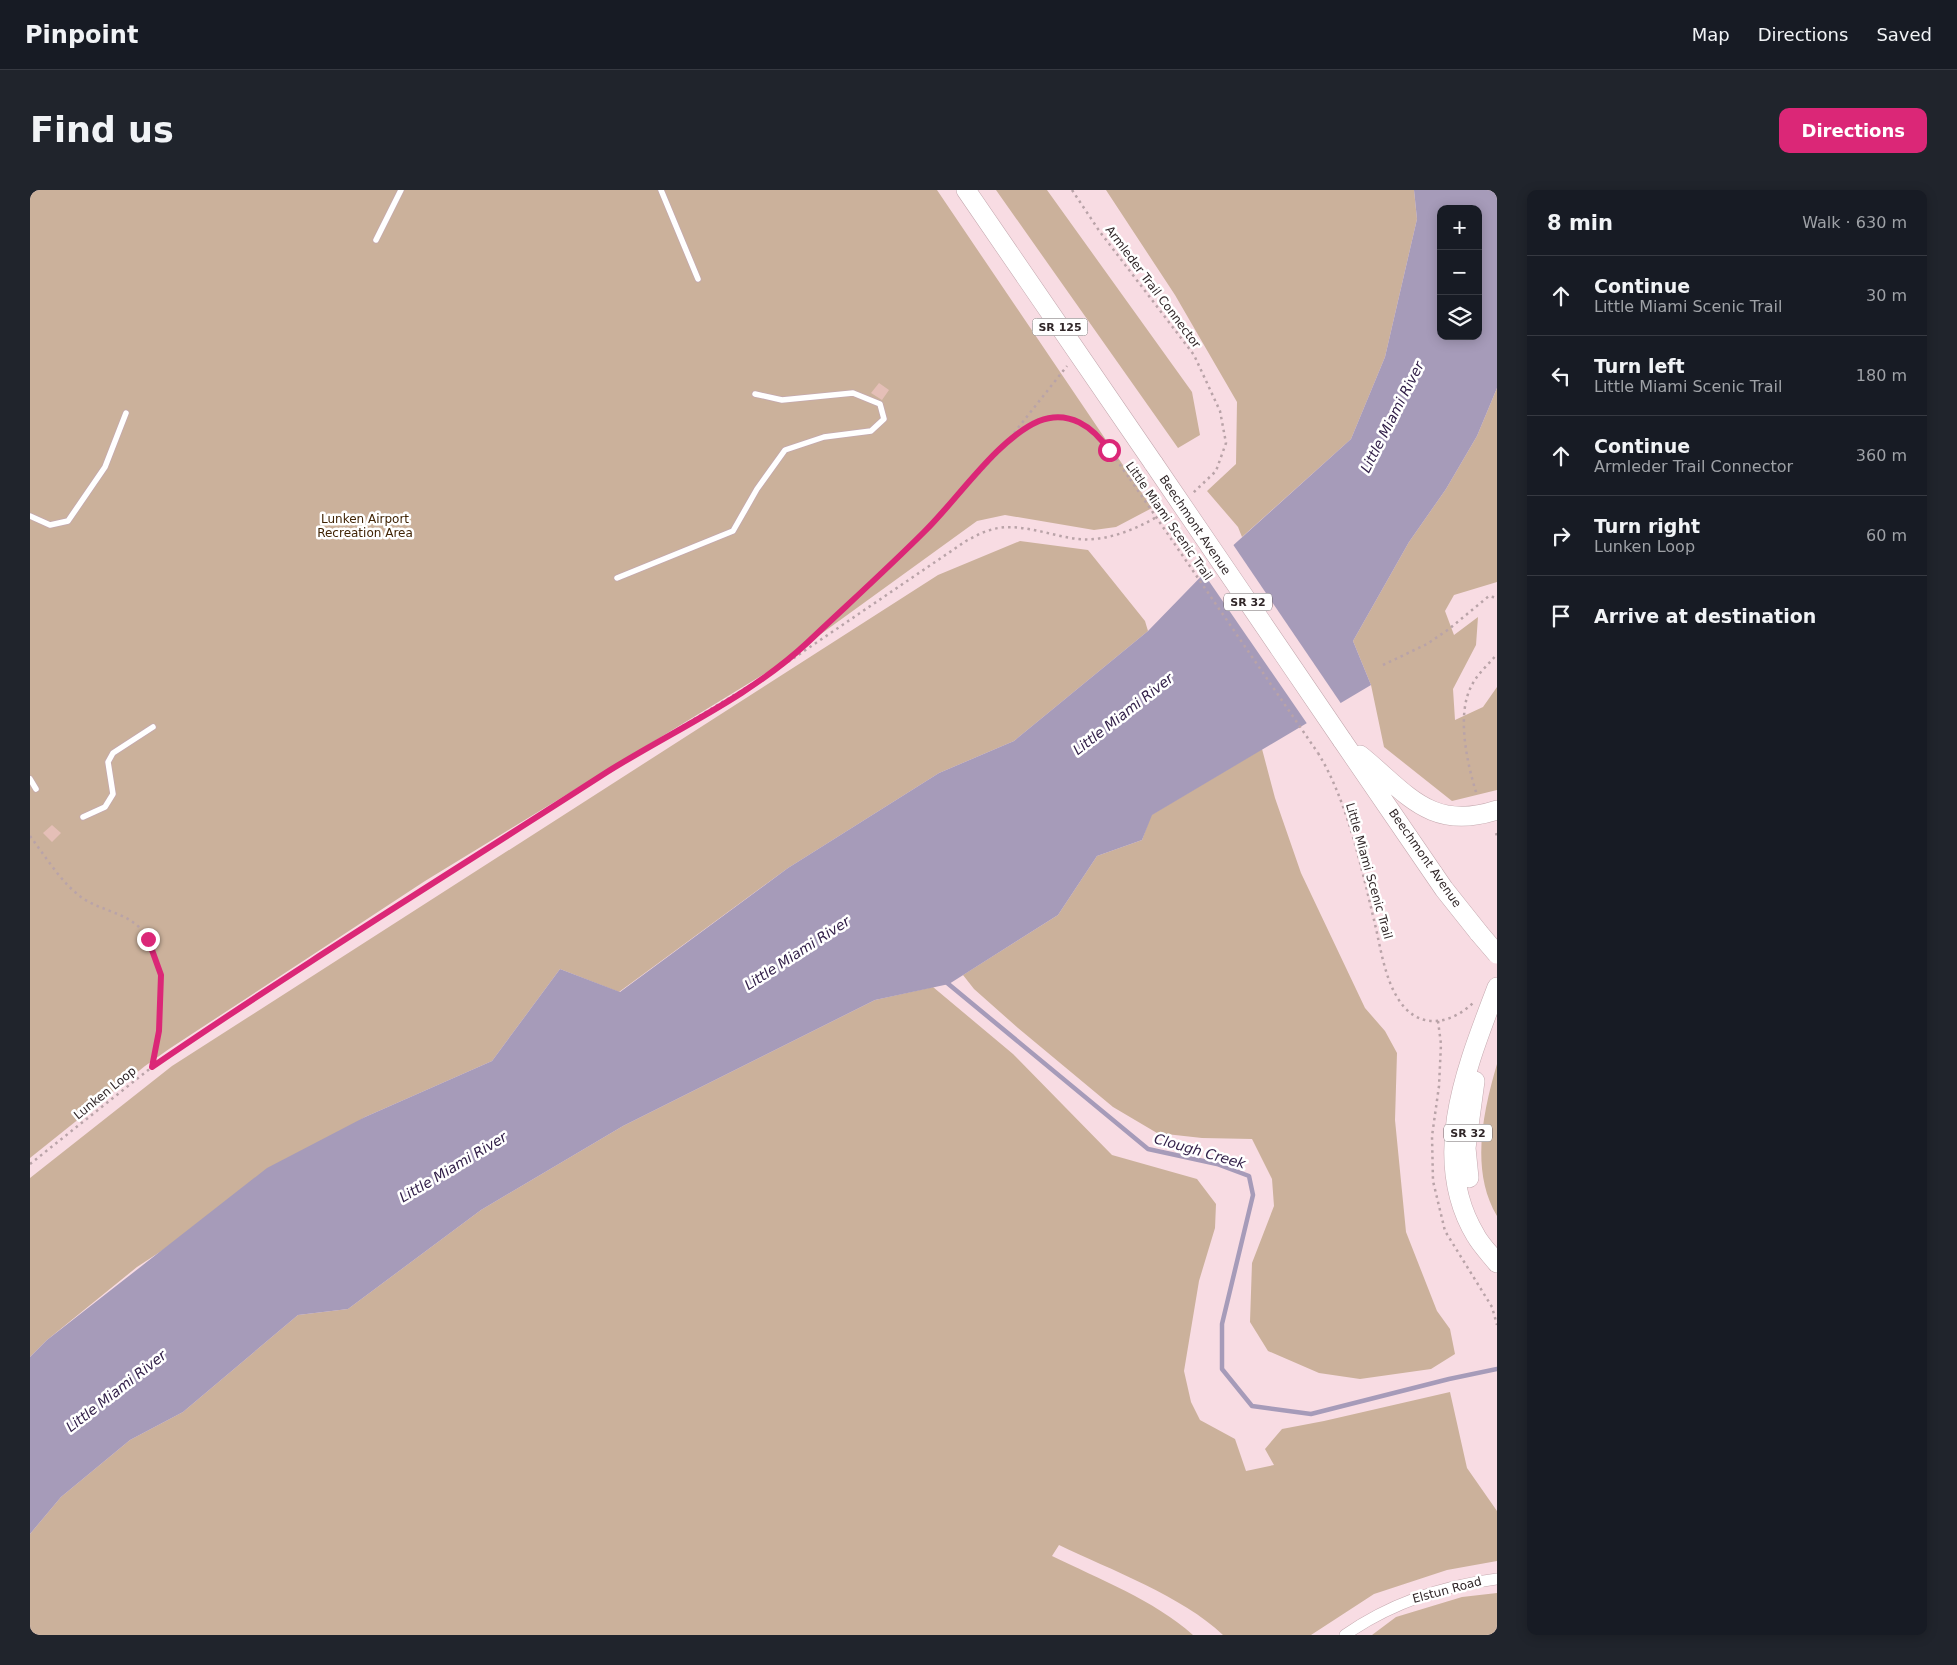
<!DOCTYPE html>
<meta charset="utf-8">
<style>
:root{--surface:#171b24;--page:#20242c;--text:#f1f3f6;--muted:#9ea1a6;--line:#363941;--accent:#db2777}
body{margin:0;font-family:"DejaVu Sans",sans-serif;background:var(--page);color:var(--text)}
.controls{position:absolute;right:15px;top:15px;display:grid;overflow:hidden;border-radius:10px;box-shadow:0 2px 12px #0003}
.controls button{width:45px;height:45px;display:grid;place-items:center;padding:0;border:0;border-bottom:1px solid var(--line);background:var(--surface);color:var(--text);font:25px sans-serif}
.stop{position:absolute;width:15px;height:15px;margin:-11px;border:4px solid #db2777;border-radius:50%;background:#fff}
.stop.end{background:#db2777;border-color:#fff;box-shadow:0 1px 5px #0008}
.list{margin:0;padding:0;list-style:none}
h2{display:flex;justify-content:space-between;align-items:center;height:65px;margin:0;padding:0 20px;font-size:21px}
h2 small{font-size:16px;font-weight:400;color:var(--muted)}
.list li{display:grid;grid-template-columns:32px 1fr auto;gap:15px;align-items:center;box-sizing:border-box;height:80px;padding:0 20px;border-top:1px solid var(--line)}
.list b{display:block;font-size:19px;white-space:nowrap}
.list p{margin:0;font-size:16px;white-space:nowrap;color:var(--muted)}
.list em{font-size:16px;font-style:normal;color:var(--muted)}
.icon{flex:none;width:28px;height:28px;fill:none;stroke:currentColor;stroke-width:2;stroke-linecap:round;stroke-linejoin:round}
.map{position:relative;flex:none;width:1467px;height:1445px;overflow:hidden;border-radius:10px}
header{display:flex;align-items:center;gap:30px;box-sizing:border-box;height:70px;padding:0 25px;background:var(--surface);border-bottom:1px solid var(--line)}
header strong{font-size:24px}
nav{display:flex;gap:28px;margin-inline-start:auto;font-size:18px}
.intro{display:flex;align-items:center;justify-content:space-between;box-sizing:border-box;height:120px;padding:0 30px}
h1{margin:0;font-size:35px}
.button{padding:12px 22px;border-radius:10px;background:var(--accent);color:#fff;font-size:18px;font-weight:700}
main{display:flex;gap:30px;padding:0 30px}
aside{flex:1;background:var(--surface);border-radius:10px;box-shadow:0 2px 12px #0003}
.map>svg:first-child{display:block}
</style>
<header>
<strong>Pinpoint</strong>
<nav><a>Map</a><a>Directions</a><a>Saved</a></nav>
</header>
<div class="intro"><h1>Find us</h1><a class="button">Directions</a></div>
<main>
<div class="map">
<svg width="1467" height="1445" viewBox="0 0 1467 1445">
<rect width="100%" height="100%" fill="#f8dce3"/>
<!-- green -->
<path fill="#cbb19b" d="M0,0H907L1122,318L1086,337L1064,340L975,325L947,331L744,478L395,691L139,859L115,876L0,968Z
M966,0H1017L1162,202L1170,245L1148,258Z
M1076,0H1384L1387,29L1355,167L1321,249L1212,347L1208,337L1177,301L1206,274L1207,212L1145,105Z
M1467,198V392L1424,405L1415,421L1424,445L1448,427L1446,455L1423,499L1425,530L1453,517L1467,497V600L1422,611L1354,557L1341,495L1323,451L1379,352L1416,299L1447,246Z
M990,351L1058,360L1115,431L1118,441L984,551L909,583L758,678L589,802L530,779L462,871L335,927L107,1077L17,1150L0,1167V988L142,876L908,385Z
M1232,559L1245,608L1271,683L1335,818L1355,841L1367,863L1365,930L1376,1042L1407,1121L1420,1139L1425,1164L1401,1179L1330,1189L1289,1183L1238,1161L1220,1132L1222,1073L1244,1016L1242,989L1222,949L1172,948L1127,943L1083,917L988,838L944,799L933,785L1028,725L1067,666L1112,650L1121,625Z
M903,797L983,864L1082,965L1167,989L1186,1014L1185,1038L1169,1091L1154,1181L1161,1212L1170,1230L1205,1249L1216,1281L1244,1275L1235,1259L1252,1239L1294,1231L1420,1202L1437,1278L1467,1321V1371L1417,1380L1344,1404L1281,1445H1193C1152,1406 1081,1380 1029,1355L1022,1366C1069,1389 1124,1410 1163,1445H0V1344L31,1307L100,1250L153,1222L268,1125L318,1119L451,1020L593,936L845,810Z
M1467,874V1026C1440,981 1453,922 1467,874Z
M1467,1403V1445H1342L1366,1427L1432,1407Z"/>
<!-- water -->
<path fill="#a69bb9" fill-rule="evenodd" d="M1384,0H1467V198L1447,246L1416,299L1379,352L1323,451L1341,495L1122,625L1112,650L1067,666L1028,725L919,794L845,810L593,936L451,1020L318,1119L268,1125L153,1222L100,1250L31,1307L0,1344V1167L17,1150L237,978L335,927L462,871L530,779L590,802L758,678L909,583L984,551L1118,441L1188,369L1321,249L1355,167L1387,29ZM1411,19H1448V146H1411Z"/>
<!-- pier -->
<path fill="#f8dce3" d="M1202,353L1312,515L1278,535L1172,381Z"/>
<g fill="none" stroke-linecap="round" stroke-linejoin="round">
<!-- stream -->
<path stroke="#a69bb9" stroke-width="4.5" d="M916,792L1118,959L1187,974L1219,986L1223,1005L1192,1134V1179L1222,1216L1281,1224L1419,1189L1467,1179"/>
</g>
<!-- building -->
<path fill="#e5bfb7" d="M849,193L859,200L852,210L841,203Z
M22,635L31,643L22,652L13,643Z"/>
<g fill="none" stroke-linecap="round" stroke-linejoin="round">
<!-- service casing -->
<g stroke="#c4a9af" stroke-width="7">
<path id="service" d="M631,0L668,89
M346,50L371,0
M0,326L20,335L38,331L75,277L96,223
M587,388L703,341L727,299L755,260L794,247L841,241L854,229L850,214L823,203L752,210L725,204
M0,589L6,599
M53,627L75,617L83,604L78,572L83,563L123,537"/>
</g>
<!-- minor casing -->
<g stroke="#c4a9af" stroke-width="12">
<path id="minor" d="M1315,1445C1361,1413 1412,1396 1467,1389"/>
</g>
<!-- trunk casing -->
<g stroke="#c4a9af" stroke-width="20">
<path id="trunk" d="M936,0L1124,274
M1312,550L1414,699L1449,743
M1330,565C1377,603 1400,642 1467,620
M1467,797C1438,874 1398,967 1446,1046C1451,1055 1460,1064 1467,1073
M1439,988L1436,958L1445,891"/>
</g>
<!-- path -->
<path stroke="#b9a3a8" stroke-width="2.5" stroke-dasharray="2.5 4" stroke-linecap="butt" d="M1042,0L1070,42L1164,165L1190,221L1196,253L1186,281L1163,303
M980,248L1037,176
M758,470L896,341L978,252L1010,231L1025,227L1039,228L1057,235L1068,244L1100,289
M1353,475L1397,454L1419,439L1459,406L1467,408
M1288,563C1317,610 1331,676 1344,730C1351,758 1355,797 1376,819C1397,840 1425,831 1444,812
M1446,602C1437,573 1426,523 1442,495C1448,483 1459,474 1467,464
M1466,643L1467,646
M0,646C16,667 30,691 51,707C69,720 93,722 109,737C142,769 130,837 122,877
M1408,831L1411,854L1409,896L1402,946L1403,991L1415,1041L1462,1117L1467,1135
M0,974L122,877L211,816L580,580L752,476L936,351C944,347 952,342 960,340C988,331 1020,346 1048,349C1079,352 1112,337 1138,320"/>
<!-- service -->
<use href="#service" stroke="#fff" stroke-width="5.5"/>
<!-- minor -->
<use href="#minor" stroke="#fff" stroke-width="11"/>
<!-- trunk -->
<use href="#trunk" stroke="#fff" stroke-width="19"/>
<!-- trunk-bridge casing -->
<g stroke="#c4a9af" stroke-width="20" stroke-linecap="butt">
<path id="trunk-bridge" d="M1124,274L1312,550
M1449,743L1467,764"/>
</g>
<!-- path-bridge -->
<path stroke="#b9a3a8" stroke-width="2.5" stroke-dasharray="2.5 4" stroke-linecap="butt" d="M1100,289L1288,563"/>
<!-- trunk-bridge -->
<use href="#trunk-bridge" stroke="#fff" stroke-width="19"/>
</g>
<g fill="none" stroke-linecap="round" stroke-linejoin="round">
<!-- route -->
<path stroke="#db2777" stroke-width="6" d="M118,749L131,785L129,841L122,877C271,775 425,680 577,582C644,540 719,507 777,453C816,416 856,380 894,342C928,309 967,249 1009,231C1039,219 1063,237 1079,260"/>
</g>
<g text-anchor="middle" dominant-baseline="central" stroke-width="5" stroke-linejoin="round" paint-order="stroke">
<!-- shield labels -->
<g fill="#fff" stroke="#6e6768" stroke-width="1">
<rect x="1002.5" y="128.5" width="55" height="17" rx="4"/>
<rect x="1194" y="403.5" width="48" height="17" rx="4"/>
<rect x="1414" y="934.5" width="48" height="17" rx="4"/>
</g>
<g font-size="11" font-weight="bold" fill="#302628">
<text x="1030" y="137">SR 125</text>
<text x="1218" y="412">SR 32</text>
<text x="1438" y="943">SR 32</text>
</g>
<!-- street labels -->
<g font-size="12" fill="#302628" stroke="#fff">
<text transform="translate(1123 97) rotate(53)">Armleder Trail Connector</text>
<text transform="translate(1139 331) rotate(55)">Little Miami Scenic Trail</text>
<text transform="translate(1165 335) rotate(56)">Beechmont Avenue</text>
<text transform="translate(1395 668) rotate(55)">Beechmont Avenue</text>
<text transform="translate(1339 681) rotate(74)">Little Miami Scenic Trail</text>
<text transform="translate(75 903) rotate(-39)">Lunken Loop</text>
<text transform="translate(1417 1400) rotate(-15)">Elstun Road</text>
</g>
<!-- park labels -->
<g font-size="12" fill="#402405" stroke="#fff">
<text x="335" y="329">Lunken Airport<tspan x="335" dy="14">Recreation Area</tspan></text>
</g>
<!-- water labels -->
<g font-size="14" font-style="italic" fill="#33214a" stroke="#fff">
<text transform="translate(1362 227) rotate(-63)">Little Miami River</text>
<text transform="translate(1093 524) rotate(-38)">Little Miami River</text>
<text transform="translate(767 763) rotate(-33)">Little Miami River</text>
<text transform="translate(1170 961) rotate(16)">Clough Creek</text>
<text transform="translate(423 977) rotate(-31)">Little Miami River</text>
<text transform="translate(86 1201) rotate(-38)">Little Miami River</text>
</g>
</g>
</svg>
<div class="controls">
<button>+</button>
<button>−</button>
<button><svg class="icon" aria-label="layers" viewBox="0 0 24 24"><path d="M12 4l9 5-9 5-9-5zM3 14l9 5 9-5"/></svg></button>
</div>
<div class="stop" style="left:1079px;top:260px"></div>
<div class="stop end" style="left:118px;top:749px"></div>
</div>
<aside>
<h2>8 min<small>Walk · 630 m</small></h2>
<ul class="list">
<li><svg class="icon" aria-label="ahead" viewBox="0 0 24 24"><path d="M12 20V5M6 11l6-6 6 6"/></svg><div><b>Continue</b><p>Little Miami Scenic Trail</p></div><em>30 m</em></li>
<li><svg class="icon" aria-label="left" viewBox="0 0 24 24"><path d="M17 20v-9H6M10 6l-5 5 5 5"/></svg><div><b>Turn left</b><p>Little Miami Scenic Trail</p></div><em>180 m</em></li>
<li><svg class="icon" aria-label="ahead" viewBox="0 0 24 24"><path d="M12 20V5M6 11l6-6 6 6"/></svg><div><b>Continue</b><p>Armleder Trail Connector</p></div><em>360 m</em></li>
<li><svg class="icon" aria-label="right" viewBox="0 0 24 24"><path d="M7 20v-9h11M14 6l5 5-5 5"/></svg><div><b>Turn right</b><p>Lunken Loop</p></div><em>60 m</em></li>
<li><svg class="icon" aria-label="arrive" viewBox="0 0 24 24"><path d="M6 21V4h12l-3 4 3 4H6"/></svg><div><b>Arrive at destination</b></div></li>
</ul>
</aside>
</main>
